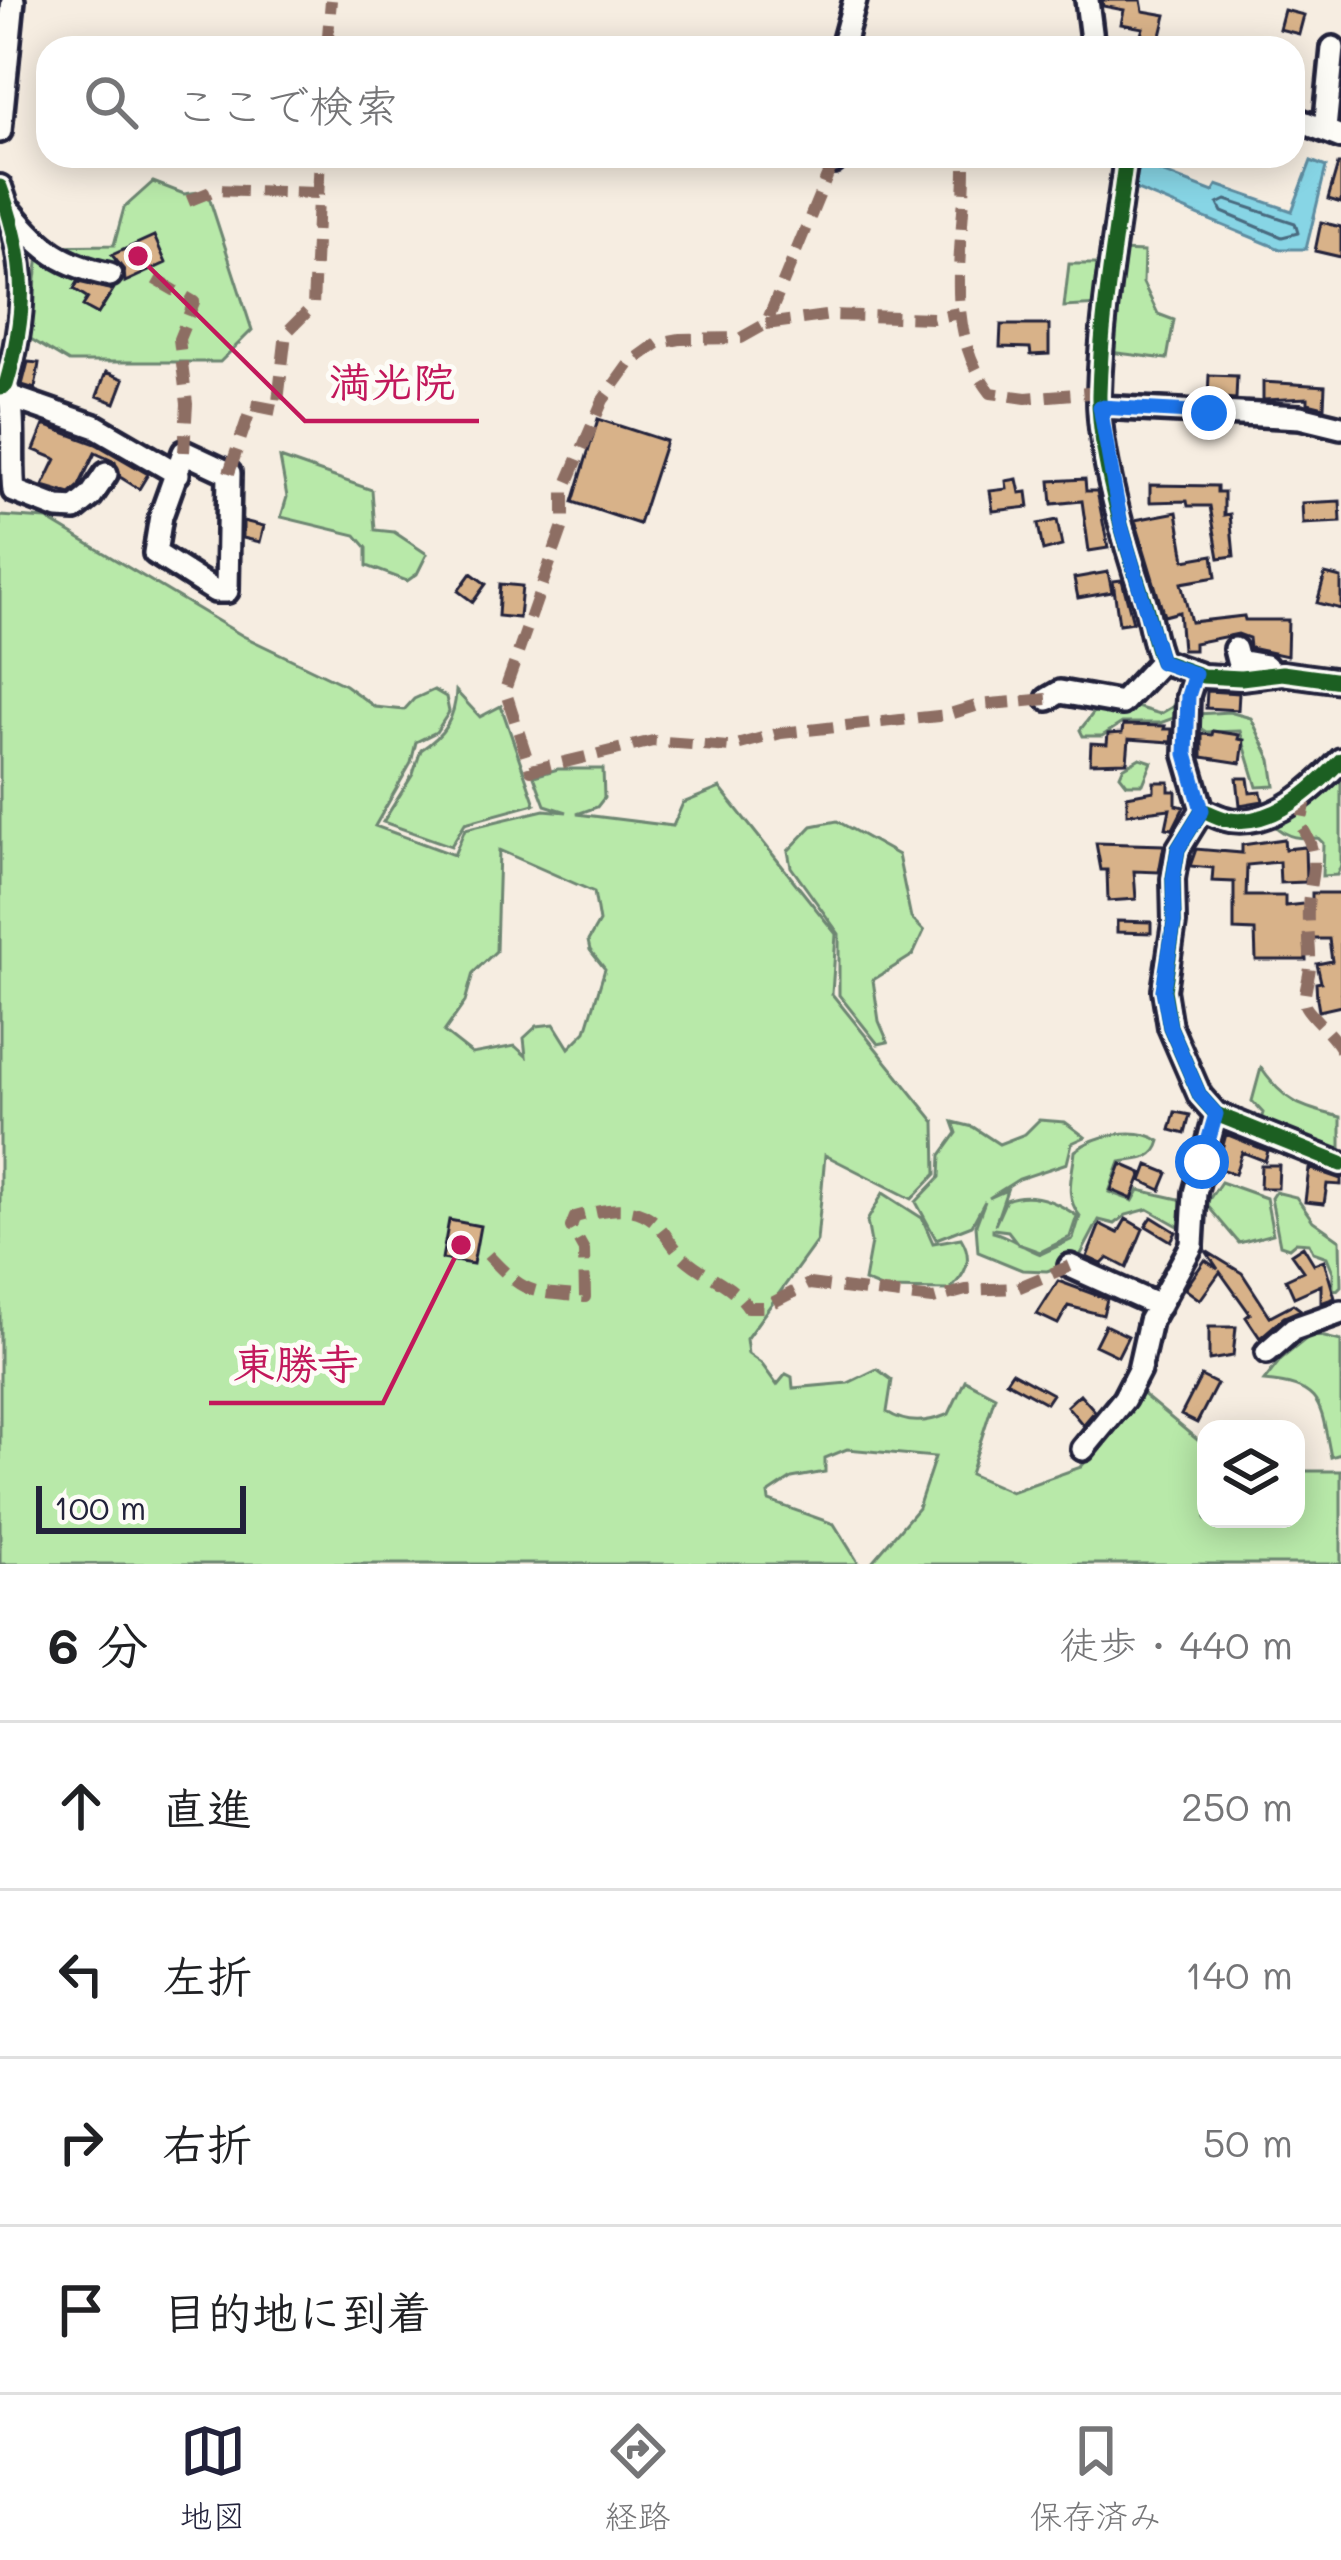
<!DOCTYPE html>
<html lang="ja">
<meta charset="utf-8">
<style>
:root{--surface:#fff;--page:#f2f2f2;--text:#202124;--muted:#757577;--line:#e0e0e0;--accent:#22223b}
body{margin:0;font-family:Mali,"Klee One",sans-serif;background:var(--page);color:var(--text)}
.controls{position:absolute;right:36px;bottom:36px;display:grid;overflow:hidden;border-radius:24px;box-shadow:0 6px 30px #0003}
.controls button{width:108px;height:108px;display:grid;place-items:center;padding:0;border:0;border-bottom:3px solid var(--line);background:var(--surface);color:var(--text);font:60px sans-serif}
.scale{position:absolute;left:36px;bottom:30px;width:210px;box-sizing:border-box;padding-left:12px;border:6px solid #22223b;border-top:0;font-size:33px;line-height:42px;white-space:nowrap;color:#22223b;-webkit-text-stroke:9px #fdfcf7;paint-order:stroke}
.stop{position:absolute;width:36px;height:36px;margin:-27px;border:9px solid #1a73e8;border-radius:50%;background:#fff}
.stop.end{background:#1a73e8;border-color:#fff;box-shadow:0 3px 12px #0008}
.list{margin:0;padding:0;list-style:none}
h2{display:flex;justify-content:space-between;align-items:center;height:156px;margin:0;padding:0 48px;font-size:51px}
h2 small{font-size:39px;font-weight:400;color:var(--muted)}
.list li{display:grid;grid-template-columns:78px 1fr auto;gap:36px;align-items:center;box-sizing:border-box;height:168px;padding:0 48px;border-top:3px solid var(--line)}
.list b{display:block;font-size:45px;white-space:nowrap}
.list em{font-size:39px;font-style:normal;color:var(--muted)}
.icon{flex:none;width:66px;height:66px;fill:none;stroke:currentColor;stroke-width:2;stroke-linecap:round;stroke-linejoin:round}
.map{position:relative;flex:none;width:1341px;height:1564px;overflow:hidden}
.search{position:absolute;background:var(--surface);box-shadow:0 6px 30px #0003;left:36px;right:36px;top:36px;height:132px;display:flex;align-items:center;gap:30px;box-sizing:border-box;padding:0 42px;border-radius:36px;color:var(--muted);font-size:45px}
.sheet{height:828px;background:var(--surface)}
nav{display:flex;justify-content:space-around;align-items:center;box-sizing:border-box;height:168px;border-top:3px solid var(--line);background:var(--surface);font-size:33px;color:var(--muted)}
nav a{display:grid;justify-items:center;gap:6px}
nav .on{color:var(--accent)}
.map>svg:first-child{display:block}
</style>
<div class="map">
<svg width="1341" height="1564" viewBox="0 0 1341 1564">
<rect width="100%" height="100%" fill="#f6ede1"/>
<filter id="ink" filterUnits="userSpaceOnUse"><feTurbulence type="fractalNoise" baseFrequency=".00833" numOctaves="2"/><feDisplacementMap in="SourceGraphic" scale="24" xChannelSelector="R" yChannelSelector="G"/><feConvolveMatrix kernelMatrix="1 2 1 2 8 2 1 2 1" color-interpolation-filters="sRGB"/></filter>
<g filter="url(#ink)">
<!-- green -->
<path fill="#b8e9a9" stroke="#6d8672" stroke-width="3" fill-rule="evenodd" d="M153,182L184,194L207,191L252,330L220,362H69L29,338L40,246L114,245L124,208Z
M1119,251L1144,252L1143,283L1158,314L1174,320L1167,359L1109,352Z
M1069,264H1108L1101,305L1064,307Z
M280,458L372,490L375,530L394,532L427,554L417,574L407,581L367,566V548L356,535L281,517L287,497Z
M0,516L47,519L243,636L345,685L375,707L404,710L414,699L434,690L446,697L449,712L436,732L416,742L411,763L375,826L454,855L465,829L544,810L567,812L545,805L534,776L558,769H603L604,798L597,807L577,814L673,826L683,803L720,788L836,934L832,994L935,1122L936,1174L912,1199L825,1155L817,1241L746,1339L748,1354L761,1363L777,1385L786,1374L792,1377L793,1388L848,1383L877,1369L892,1380L887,1412C907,1425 927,1423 949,1414L965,1380L995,1396L970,1474L1011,1492L1081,1467L1132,1408L1140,1392L1206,1447V1519H1296V1471H1341V1564H870L918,1508L935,1457L847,1449L825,1458V1472L792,1478L768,1494L769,1501L834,1524L859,1564H0ZM499,850L594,892L599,922L588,941L590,950L605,969L586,1031L569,1048L554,1024L537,1026L524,1038L526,1056L515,1046L472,1054L444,1032L465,1002L473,973L496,951Z
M1184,687L1182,715L1160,723H1122L1102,736H1083L1080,730L1098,707L1126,704L1160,714L1172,707Z
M456,691L480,717L501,706L535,804L465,823L451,846L383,822L413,774L421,750C444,735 455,719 456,691Z
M1229,712L1251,718L1271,760L1275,786L1257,787L1240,731L1206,732L1200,728L1198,714Z
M1140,758L1152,762L1143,784H1127L1120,775L1123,768Z
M1341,778V865L1337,875L1322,876L1323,843L1318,838C1296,839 1282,837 1268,818L1318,800Z
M837,821L898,855L911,918L924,931L913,955L873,980L879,1021L888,1042L878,1044L839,995V934L791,867L788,851L812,826Z
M1261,1068C1284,1102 1302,1108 1341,1117V1154L1260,1123L1263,1113L1252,1101Z
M1039,1120L1065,1122L1085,1137L1072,1143L1067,1163L1019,1179L989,1198L1007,1190L995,1225L1006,1200C1031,1190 1056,1201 1077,1216L1070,1237L1040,1252L1018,1244L1008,1231L993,1229V1232C1010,1236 1023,1248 1041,1254L1073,1239L1080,1216C1063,1196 1073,1174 1075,1151C1096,1134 1137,1126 1160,1141C1155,1161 1138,1159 1120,1162L1109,1192L1133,1201L1139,1190L1192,1202L1187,1231L1148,1209L1126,1215L1115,1224L1099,1220L1078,1260L1047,1271L1022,1270L978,1252L976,1225L985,1201L972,1225L936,1239L916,1202L940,1177L941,1155L957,1133L953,1122L973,1127L999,1144L1025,1134Z
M1221,1182L1266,1198L1273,1234L1239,1243L1206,1204Z
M1275,1192L1296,1197L1313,1221L1340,1240L1341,1286L1337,1290L1333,1289V1272L1327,1257L1313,1252L1309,1243L1296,1242L1289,1248L1280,1245L1271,1198Z
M883,1193L922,1218L933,1243L961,1238C974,1259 966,1275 949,1290L883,1289L864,1281L871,1243L867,1221Z
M1312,1334L1341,1341V1454L1331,1457C1320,1405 1324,1386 1264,1381L1281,1359Z"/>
<!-- water -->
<path fill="#87d5e5" stroke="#5f8da1" stroke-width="3" d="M1311,161L1326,167L1306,249H1280L1132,188L1141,164L1213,192L1217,185L1292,211Z"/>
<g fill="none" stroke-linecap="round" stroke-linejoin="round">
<!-- shore -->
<path stroke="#4a6a7f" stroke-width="3" d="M1226,200L1295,223L1298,233L1282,237L1222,212L1218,204Z"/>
</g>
<!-- building -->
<path fill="#d8b289" stroke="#22223b" stroke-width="3" d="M1102,0H1141L1143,11L1166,15L1158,48H1137L1143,28L1121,24L1124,10L1103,6Z
M1284,10L1304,15L1299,34L1279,29Z
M1338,164H1341V203L1328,199Z
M1321,222L1341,227V257L1315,251Z
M154,236L166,263L125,282L124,270L112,255Z
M78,282L113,290L98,314L83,306L88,298L74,289Z
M1001,325H1049V354L1031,355L1030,348L1000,347Z
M28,362L39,363L35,389L22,385Z
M106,372L124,379L115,403L97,396Z
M1209,375L1237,376L1236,399L1208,397Z
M1263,382L1325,386L1324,407L1308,403V398L1263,400Z
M598,419L666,441L639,524L573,502Z
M44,425L96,444L148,474L139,489L120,477L115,462L95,453L79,486L70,494L43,486L56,459L34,450Z
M1017,479L1020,493L1027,492L1029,507L993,511L990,491L1007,489L1006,481Z
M1085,479L1086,491H1097L1108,548L1089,551L1082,501L1052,504L1050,481Z
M1150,485L1217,486V492H1224V515L1230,514L1234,556L1219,558L1210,506H1188L1187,501L1150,502Z
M1340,501L1341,522L1303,524L1302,503Z
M1177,512L1185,560L1213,555L1216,577L1181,583L1191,622L1244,616L1245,620H1288L1287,656L1250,648L1249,638L1238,634L1194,643V650H1182L1179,612L1164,616L1135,520Z
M1057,520L1062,546L1043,551L1038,524Z
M243,521L264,526L260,542L243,538Z
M1108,572L1112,592L1078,598L1074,578Z
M471,573L486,584L473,602L458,591Z
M1325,574L1341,578V609L1317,603Z
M1122,580L1133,622L1119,624L1113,581Z
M500,584L522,586L519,618L498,616Z
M1207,691L1239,693L1238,710L1206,708Z
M1123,725L1165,726L1164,729H1172L1171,745L1170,742L1129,739L1127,762L1090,763L1091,743L1107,744L1108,734L1122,733Z
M1213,731L1239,735L1238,739L1244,740L1241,763L1202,757V734L1212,735Z
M1237,778H1248L1250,793L1261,792L1263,801L1240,805Z
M1154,782H1169V791H1176V805L1184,807L1173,829L1166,828L1170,809L1127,814V796L1154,791Z
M1284,839L1285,849L1305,847L1306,882L1280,883L1279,862L1247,865L1246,896H1285V906L1312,903V893H1341V1006L1319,1011L1317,999L1316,983L1321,982L1317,964L1332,961L1329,939H1305L1306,960H1256L1255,931L1234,930V882L1212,881L1213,868L1190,866L1196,849L1242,853V845Z
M1096,843L1164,845L1159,872L1134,871L1136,899L1108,901L1107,870H1101Z
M1117,921L1151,922V933L1117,932Z
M1175,1112L1190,1115L1185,1134L1170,1130Z
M1226,1134L1268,1151L1265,1161L1242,1152L1235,1174L1217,1168Z
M1121,1164L1142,1173L1132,1199L1111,1190Z
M1148,1165L1168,1173L1161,1190L1142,1181Z
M1261,1165H1279L1278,1188H1260Z
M1309,1168L1341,1179V1185L1327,1184L1324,1204L1305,1202Z
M1152,1217L1176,1232L1171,1241L1146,1226Z
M1126,1219L1143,1229L1127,1268L1108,1258L1102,1264L1087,1257L1100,1224L1118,1233Z
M449,1220L480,1226L473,1264L442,1259Z
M1303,1246L1314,1264L1324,1260L1335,1298L1321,1303V1285L1294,1297L1286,1279L1303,1271L1291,1254Z
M1206,1251L1242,1273L1270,1316L1293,1304L1301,1310L1284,1317L1260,1338L1246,1317L1250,1314L1220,1272L1200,1300L1185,1289L1205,1260L1218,1269Z
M1058,1281L1107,1299L1103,1315L1068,1306L1058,1324L1037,1314Z
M1105,1325L1128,1336L1118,1356L1095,1345Z
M1209,1327H1236L1233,1356L1209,1360Z
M1012,1372L1052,1394L1046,1403L1006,1381Z
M1201,1376L1217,1384L1197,1423L1181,1415Z
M1080,1394L1095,1411L1083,1425L1067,1406Z"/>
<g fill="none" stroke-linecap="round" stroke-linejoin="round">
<!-- minor casing -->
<g stroke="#22223b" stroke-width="30">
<path id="minor" d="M1087,0L1093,48
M842,48L855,0
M1293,118L1341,137
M1325,129L1333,48
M0,131L13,0
M1126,156C1116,235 1101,314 1099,394C1098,452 1125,544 1144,600C1151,621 1152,641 1161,661L1203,676L1241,678L1282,673L1341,681
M833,162L835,156
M0,187C27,262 28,309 6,385L0,388
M12,213C42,250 63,265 110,275
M6,385C17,412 10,460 14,491L58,508L75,509L91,496L106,474
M11,397L97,427L178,474
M1100,407L1300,417L1341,427
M184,452L229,473L227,591H215L155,553L161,516Z
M1235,649L1238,661L1266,666
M1195,674L1188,696L1186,755L1202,810
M1048,699L1060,692L1122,703L1161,661
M1341,760C1314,789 1274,826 1230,820C1221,819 1211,813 1202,810L1178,849L1173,879L1174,923L1164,990L1170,1027L1200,1096L1216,1114L1341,1164
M1070,1266L1159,1306
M1267,1352L1293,1329L1341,1312
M1083,1449L1124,1399L1139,1370L1150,1321L1192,1245L1195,1193L1216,1114"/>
</g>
<!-- minor -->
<use href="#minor" stroke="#fdfcf7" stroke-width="21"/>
<!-- quiet -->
<path stroke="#8d6e63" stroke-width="12" stroke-dasharray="24 12" stroke-linecap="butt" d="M327,48L331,0
M833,162L766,324L741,338L680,339L658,343L629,364L603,400L564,491V523L505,690L531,770L653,741L729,747L781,733L947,715L979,705L1048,699
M965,168C965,242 940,328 991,393L1026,398L1100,392
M188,201L215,190L319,193
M155,279L194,302L179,339L187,404L184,452
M766,324L832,315L933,318L959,313
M229,473L252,405L277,410L286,333L313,306L320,156
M1307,793L1301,826C1323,859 1309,874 1308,909C1307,928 1311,948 1310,967C1309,979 1303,995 1305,1005C1307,1013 1333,1034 1341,1050
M488,1255C527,1297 531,1291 585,1297L584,1250L571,1227L575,1217C602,1210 634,1201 657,1224C668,1236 675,1251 688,1261C709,1278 733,1285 748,1307H764L809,1284L933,1299L966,1290L1017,1288L1070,1266"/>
<!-- cycleway casing -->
<g stroke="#fdfcf7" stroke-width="22">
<path id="cycleway" d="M1126,156C1116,235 1101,314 1099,394C1098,452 1125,544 1144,600C1151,621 1152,641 1161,661L1203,676L1241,678L1282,673L1341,681
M0,187C27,262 28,309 6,385L0,388
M1341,760C1314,789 1274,826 1230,820C1221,819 1211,813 1202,810L1178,849L1173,879L1174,923L1164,990L1170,1027L1200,1096L1216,1114L1341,1164"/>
</g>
<!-- cycleway -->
<use href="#cycleway" stroke="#1b5e20" stroke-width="15"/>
</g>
</g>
<g fill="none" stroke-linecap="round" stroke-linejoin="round" filter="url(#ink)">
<!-- route -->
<path stroke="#1a73e8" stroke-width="15" d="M1202,1162L1216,1114L1200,1096L1170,1027L1163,990L1174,923L1173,879L1178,849L1202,810L1186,754L1188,696L1195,674L1161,662L1121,525L1100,407L1209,413"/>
</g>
<!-- callouts -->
<path fill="none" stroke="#c2185b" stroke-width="4.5" d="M138 256L305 421H479M461 1245L383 1403H209"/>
<g fill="#c2185b" stroke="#fdfcf7" stroke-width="4.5">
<circle cx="138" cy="256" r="12"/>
<circle cx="461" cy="1245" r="12"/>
</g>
<g font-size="42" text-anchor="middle" font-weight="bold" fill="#c2185b" stroke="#fdfcf7" stroke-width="10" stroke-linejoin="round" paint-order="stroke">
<text x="392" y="397">満光院</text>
<text x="296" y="1379">東勝寺</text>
</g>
</svg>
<div class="controls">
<button><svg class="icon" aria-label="layers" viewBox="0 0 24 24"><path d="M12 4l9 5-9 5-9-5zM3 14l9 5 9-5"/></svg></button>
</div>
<div class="scale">100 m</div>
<div class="stop" style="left:1202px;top:1162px"></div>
<div class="stop end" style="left:1209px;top:413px"></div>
<div class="search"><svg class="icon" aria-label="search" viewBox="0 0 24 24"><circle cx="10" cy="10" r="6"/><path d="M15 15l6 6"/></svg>ここで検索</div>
</div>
<section class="sheet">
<h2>6 分<small>徒歩 · 440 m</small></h2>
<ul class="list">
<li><svg class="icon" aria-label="ahead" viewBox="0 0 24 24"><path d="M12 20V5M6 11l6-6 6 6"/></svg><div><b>直進</b></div><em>250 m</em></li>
<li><svg class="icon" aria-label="left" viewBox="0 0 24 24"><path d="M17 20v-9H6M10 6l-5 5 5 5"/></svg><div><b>左折</b></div><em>140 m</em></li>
<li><svg class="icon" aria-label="right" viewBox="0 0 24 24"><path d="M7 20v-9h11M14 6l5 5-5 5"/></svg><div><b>右折</b></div><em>50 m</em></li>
<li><svg class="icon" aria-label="arrive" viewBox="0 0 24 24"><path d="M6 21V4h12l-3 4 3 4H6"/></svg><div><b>目的地に到着</b></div></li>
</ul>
</section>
<nav>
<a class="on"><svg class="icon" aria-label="map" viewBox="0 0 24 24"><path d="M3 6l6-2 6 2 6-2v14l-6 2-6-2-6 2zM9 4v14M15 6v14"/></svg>地図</a>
<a><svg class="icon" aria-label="directions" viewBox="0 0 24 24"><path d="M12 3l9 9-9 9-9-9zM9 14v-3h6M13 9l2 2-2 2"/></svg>経路</a>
<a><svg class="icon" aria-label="saved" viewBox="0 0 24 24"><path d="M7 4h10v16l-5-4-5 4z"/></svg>保存済み</a>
</nav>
